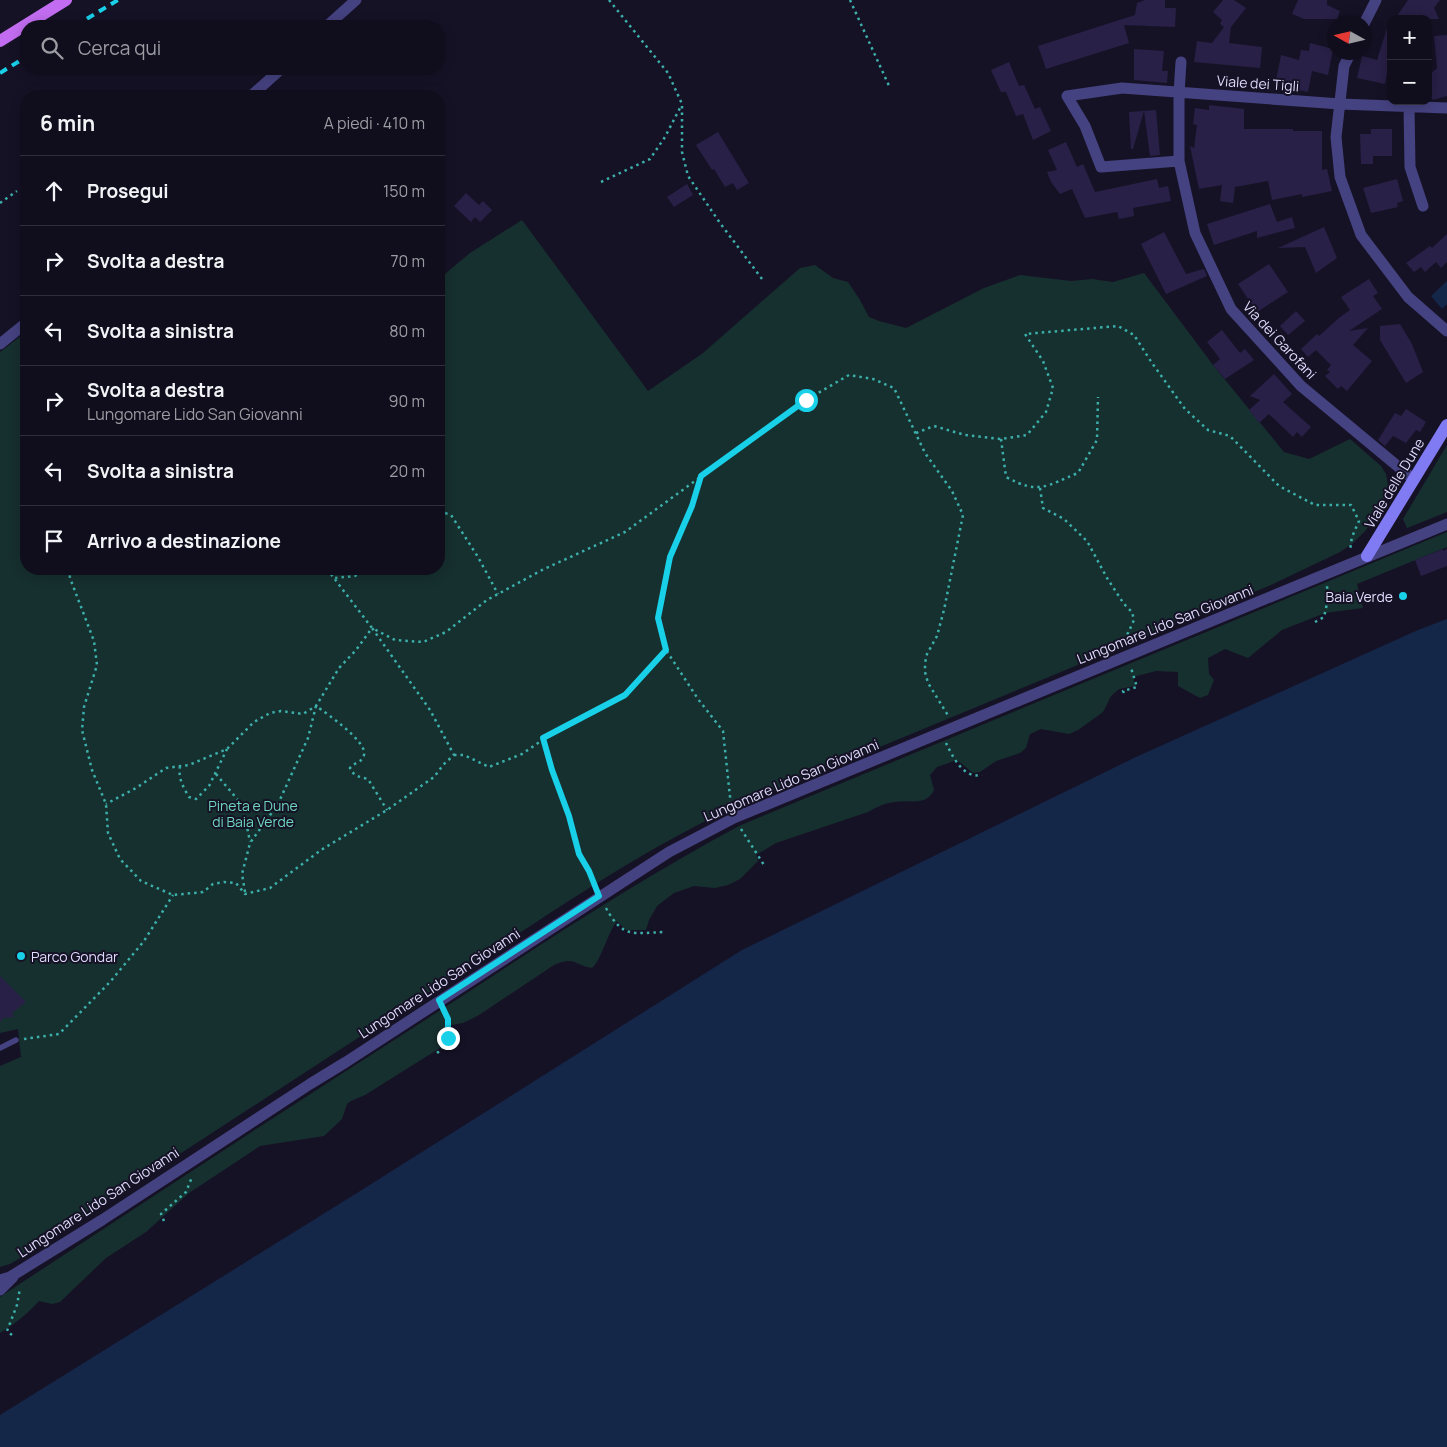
<!DOCTYPE html>
<html lang="it">
<meta charset="utf-8">
<style>
:root{--surface:#100e1c;--page:#191725;--text:#f1f3f6;--muted:#9c9ca3;--line:#302e3b}
body{margin:0;font-family:Manrope,sans-serif;background:var(--page);color:var(--text)}
.controls{position:absolute;right:15px;top:15px;display:grid;overflow:hidden;border-radius:10px;box-shadow:0 2px 12px #0003}
.controls button{width:45px;height:45px;display:grid;place-items:center;padding:0;border:0;border-bottom:1px solid var(--line);background:var(--surface);color:var(--text);font:25px sans-serif}
.compass{position:absolute;left:1327px;top:15px;width:45px;height:45px;border-radius:50%;background:var(--surface);box-shadow:0 2px 12px #0003;rotate:278deg}
.stop{position:absolute;width:15px;height:15px;margin:-11px;border:4px solid #19d0e9;border-radius:50%;background:#fff}
.stop.end{background:#19d0e9;border-color:#fff;box-shadow:0 1px 5px #0008}
.list{margin:0;padding:0;list-style:none}
h2{display:flex;justify-content:space-between;align-items:center;height:65px;margin:0;padding:0 20px;font-size:21px}
h2 small{font-size:16px;font-weight:400;color:var(--muted)}
.list li{display:grid;grid-template-columns:32px 1fr auto;gap:15px;align-items:center;box-sizing:border-box;height:70px;padding:0 20px;border-top:1px solid var(--line)}
.list b{display:block;font-size:19px;white-space:nowrap}
.list p{margin:0;font-size:16px;white-space:nowrap;color:var(--muted)}
.list em{font-size:16px;font-style:normal;color:var(--muted)}
.icon{flex:none;width:28px;height:28px;fill:none;stroke:currentColor;stroke-width:2;stroke-linecap:round;stroke-linejoin:round}
.map{position:relative;flex:none;width:1447px;height:1447px;overflow:hidden}
.search{position:absolute;background:var(--surface);box-shadow:0 2px 12px #0003;left:20px;top:20px;width:425px;height:55px;display:flex;align-items:center;gap:12px;box-sizing:border-box;padding:0 18px;border-radius:20px;color:var(--muted);font-size:19px}
.panel{position:absolute;background:var(--surface);box-shadow:0 2px 12px #0003;left:20px;top:90px;width:425px;height:485px;border-radius:20px}
.map>svg:first-child{display:block}
</style>
<div class="map">
<svg width="1447" height="1447" viewBox="0 0 1447 1447">
<rect width="100%" height="100%" fill="#161226"/>
<!-- green -->
<path fill="#16302f" d="M522,220L648,391L703,353L800,268L815,265L833,278L848,282L860,300L869,317L879,321L906,328L984,288L1020,275L1071,281L1092,279L1113,282L1144,273L1213,365L1284,452L1309,459L1350,439L1381,466L1386,474L1389,491L1384,502L1366,530L1352,544L1340,552L1271,585L730,809C635,854 548,915 460,972C314,1066 168,1162 22,1257L10,1264L0,1267V1066L21,1057L18,1029L0,1033V352L26,332V569H439V279L470,253Z
M1447,445V512L1407,528L1403,519Z
M1447,532V547L1357,584L1363,608L1325,613L1282,630L1248,658L1225,649L1208,658L1209,674L1214,680L1208,695L1200,698L1178,686V672L1156,671L1133,677L1135,686L1119,689L1111,696L1103,712L1078,730L1069,734L1041,729L1030,734L1026,748L1020,753L996,761L980,772L973,773L957,760L937,767L930,775L934,790C926,807 909,799 895,802C885,803 876,807 868,812L776,843L756,855L758,861L740,879L728,885L715,888L694,886L674,893L657,906L649,920L646,930H626L617,921C607,934 602,959 592,968C573,965 576,956 554,965L479,1015L463,1023L446,1026L444,1040L440,1048L365,1095L351,1101L347,1104L342,1119L324,1136L260,1146L189,1193L146,1232L106,1258L60,1302L52,1304L39,1301C27,1314 15,1324 0,1333V1297C144,1202 288,1108 433,1015C534,949 634,882 741,825Z"/>
<!-- water -->
<path fill="#142749" d="M1447,281V304L1442,309L1431,296Z
M1447,619V1447H0V1415L349,1198L742,950L1136,757L1418,630Z"/>
<!-- building -->
<path fill="#282046" d="M1145,0H1165V8H1176L1175,27L1124,25L1129,43L1046,69L1038,46L1135,15L1137,3Z
M1223,0H1234L1246,8L1231,27L1229,43L1262,47L1260,68L1194,62L1197,41L1212,43L1224,27L1220,24L1222,20L1213,12Z
M1298,0H1327V5L1340,11L1337,19H1304L1292,14Z
M1408,0H1440L1434,8L1439,19H1395Z
M1388,25L1391,26V52L1385,84L1357,78L1362,56L1377,60Z
M1447,35V96L1433,100L1428,94V76L1437,68L1434,36Z
M1310,43L1333,49L1328,75L1312,71L1308,92L1284,87L1285,82L1276,80L1281,55L1299,60L1301,50L1309,51Z
M1134,49L1164,51L1162,71H1168L1167,83L1134,80Z
M1009,62L1019,86L1024,85L1035,109L1040,107L1051,131L1033,140L1023,114L1016,116L1006,92H1001L991,70Z
M1209,105L1244,109V129H1293V131H1322V170L1327,169L1332,191L1302,197V194L1272,200L1268,181L1235,187L1233,203L1220,201L1222,185L1199,189L1190,146L1194,148L1197,125L1193,124L1195,108L1209,110Z
M1156,110L1160,155L1150,156L1144,111L1133,149H1131L1129,112Z
M1371,129H1392V156H1373V164H1361L1360,134H1371Z
M718,132L749,183L737,190L733,183L725,187L714,169L712,170L696,145Z
M1066,142L1077,167L1083,164L1095,192L1157,179L1159,188L1168,186L1171,201L1133,208L1134,216L1119,219L1117,212L1085,218L1072,189L1060,194L1051,182L1047,172L1057,170L1048,150Z
M1397,179L1403,201L1397,203L1398,207L1371,213L1363,188Z
M687,184L693,195L674,207L667,197Z
M466,193L479,205L483,201L492,210L480,222L475,217L471,222L454,206Z
M1270,204L1277,222L1292,217L1295,228L1257,238V231L1214,245L1207,224Z
M1324,227L1337,258L1316,273L1305,247L1278,248Z
M1164,232L1186,274L1204,269L1207,276L1166,294L1141,244Z
M1447,234V262L1441,268L1436,262L1425,272L1421,267L1414,272L1406,263L1430,246L1432,248Z
M1269,264L1288,292L1257,312L1238,284Z
M1369,279L1378,293L1373,296L1382,309L1349,331L1368,328L1353,345L1372,361L1347,391L1341,386L1338,389L1325,376L1330,372L1327,370L1331,365L1316,350L1308,357L1301,349L1317,334L1319,336L1340,317L1350,310L1341,297Z
M1296,311L1305,321L1288,335L1280,326Z
M1400,324L1412,344L1423,372L1406,383L1380,340V326Z
M1222,330L1240,353L1245,349L1254,360L1225,379L1213,365L1220,359L1207,342Z
M1274,374L1292,394L1283,402L1311,427L1302,437L1297,432L1293,437L1269,414L1259,423L1249,410L1260,400L1250,396Z
M1406,409L1426,422L1420,432L1416,430L1406,443L1393,436L1385,446L1378,440L1395,413L1401,416Z
M1443,549V551L1447,549V566L1421,576L1415,560Z
M0,976L26,1002L12,1013L14,1017L4,1018L0,1022Z"/>
<g fill="none" stroke-linecap="round" stroke-linejoin="round">
<!-- path -->
<path stroke="#3cafaa" stroke-width="2.5" stroke-dasharray="2.5 4" stroke-linecap="butt" d="M609,0L668,73L682,104V152L688,176L720,223L762,279
M850,0L890,88
M601,182L650,159L665,137L681,106
M0,203L17,191
M916,433L934,426L965,435L1001,439L1027,435L1046,412L1053,388L1043,361L1025,334L1118,326L1134,335L1152,363L1185,409L1208,430L1230,436L1279,486L1315,505H1351L1359,521C1355,530 1349,541 1351,551
M1001,439L1006,477C1039,495 1046,486 1078,473L1097,440L1098,397
M700,477L692,506L670,557L658,618L666,650L698,699L723,731L731,806
M1040,488L1043,508L1064,519L1087,541L1107,578L1124,604L1132,612L1134,620L1123,644
M439,511L451,515L478,557L498,594
M69,569L70,578L94,641L97,665L84,707L82,730L92,770L106,804L108,833L120,859L141,881L173,895L203,892L213,884L224,882L236,883L245,894L270,888L321,850L387,810L434,777L444,764L454,755L430,710L372,628L356,650L339,668L316,706L303,714L281,711L270,713L254,722L227,749L189,765L166,768L136,788L106,804
M327,569L372,628L395,640L423,642L446,632L487,600L542,570L625,532L806,400L849,375L873,379L894,388L925,453L952,491L963,515L944,610L937,636L927,654L925,663V672L928,683L949,717
M335,578L355,576L366,569
M1315,622L1324,617L1328,599L1327,586
M1124,693L1123,691L1137,687L1131,668
M543,738L552,770L569,816L579,854L589,871L594,886
M946,743C953,757 963,779 982,775
M454,755H464L489,767L522,754L557,730L625,695L666,650
M180,766C178,778 183,787 189,797L196,799L209,786L227,749
M216,774L243,806L250,842
M741,829L764,865
M245,892L242,874L250,843L278,804L308,738L316,706C326,713 368,742 364,755C362,763 354,762 350,768C353,776 360,777 368,779L387,810
M606,908C623,939 633,933 665,932
M24,1039L59,1034L110,982L144,941L173,895
M437,1053C450,1042 451,1026 445,1010
M164,1221L161,1214L186,1192L192,1177
M12,1335L7,1331L17,1305L20,1288"/>
<!-- lane -->
<path stroke="#454281" stroke-width="5.5" d="M0,1048L16,1040"/>
<!-- street -->
<path stroke="#454281" stroke-width="11" d="M1364,24L1376,0
M327,26L356,0
M1351,52L1344,66L1336,137L1340,177L1361,235L1408,297L1447,331
M1181,62L1179,93V161L1195,233L1231,309L1301,386L1413,479
M251,96L281,69
M1409,106L1410,167L1423,206
M1179,161L1101,167L1085,126L1067,96L1122,88L1340,104L1447,108
M0,344L26,323
M0,1280L10,1277L102,1220L310,1084L346,1062L669,852L734,818L1447,524
M0,1290L13,1277"/>
<!-- secondary -->
<path stroke="#807bf2" stroke-width="12" d="M1367,556L1447,425"/>
<!-- primary -->
<path stroke="#c26df1" stroke-width="12" d="M0,41L66,0"/>
<!-- rail -->
<path stroke="#19d0e9" stroke-width="4" stroke-dasharray="8 6" stroke-linecap="butt" d="M75,26L118,0
M0,73L26,57"/>
</g>
<g fill="none" stroke-linecap="round" stroke-linejoin="round">
<!-- route -->
<path stroke="#19d0e9" stroke-width="6" d="M448,1038V1019L439,1000L599,896L589,871L579,854L569,816L552,770L543,738L625,695L666,650L658,618L670,557L692,506L701,476L806,400"/>
</g>
<!-- markers -->
<g fill="#19d0e9" stroke="#161226" stroke-width="2">
<circle cx="1403" cy="596" r="5"/>
<circle cx="21" cy="956" r="5"/>
</g>
<g text-anchor="middle" dominant-baseline="central" stroke-width="4" stroke-linejoin="round" paint-order="stroke">
<!-- street labels -->
<g font-size="14" fill="#dfdbfc" stroke="#161226">
<text transform="translate(1258 83) rotate(4)">Viale dei Tigli</text>
<text transform="translate(1280 340) rotate(47)">Via dei Garofani</text>
<text transform="translate(1394 483) rotate(-59)">Viale delle Dune</text>
<text transform="translate(1165 624) rotate(-22)">Lungomare Lido San Giovanni</text>
<text transform="translate(791 780) rotate(-23)">Lungomare Lido San Giovanni</text>
<text transform="translate(439 983) rotate(-33)">Lungomare Lido San Giovanni</text>
<text transform="translate(98 1202) rotate(-33)">Lungomare Lido San Giovanni</text>
</g>
<!-- poi labels -->
<g font-size="14" fill="#dfdbfc" stroke="#161226" text-anchor="end">
<text x="1393" y="596">Baia Verde</text>
<text x="31" y="956" text-anchor="start">Parco Gondar</text>
</g>
<!-- park labels -->
<g font-size="14" fill="#6dd6bd" stroke="#161226">
<text x="253" y="805">Pineta e Dune<tspan x="253" dy="16">di Baia Verde</tspan></text>
</g>
</g>
</svg>
<div class="controls">
<button>+</button>
<button>−</button>
</div>
<svg class="compass" viewBox="-18 -18 36 36"><path d="M0-13l5 13h-10z" fill="#e53935"/><path d="M0 13l5-13h-10z" fill="#9c9ca3"/></svg>
<div class="stop" style="left:806px;top:400px"></div>
<div class="stop end" style="left:448px;top:1038px"></div>
<div class="search"><svg class="icon" aria-label="search" viewBox="0 0 24 24"><circle cx="10" cy="10" r="6"/><path d="M15 15l6 6"/></svg>Cerca qui</div>
<section class="panel">
<h2>6 min<small>A piedi · 410 m</small></h2>
<ul class="list">
<li><svg class="icon" aria-label="ahead" viewBox="0 0 24 24"><path d="M12 20V5M6 11l6-6 6 6"/></svg><div><b>Prosegui</b></div><em>150 m</em></li>
<li><svg class="icon" aria-label="right" viewBox="0 0 24 24"><path d="M7 20v-9h11M14 6l5 5-5 5"/></svg><div><b>Svolta a destra</b></div><em>70 m</em></li>
<li><svg class="icon" aria-label="left" viewBox="0 0 24 24"><path d="M17 20v-9H6M10 6l-5 5 5 5"/></svg><div><b>Svolta a sinistra</b></div><em>80 m</em></li>
<li><svg class="icon" aria-label="right" viewBox="0 0 24 24"><path d="M7 20v-9h11M14 6l5 5-5 5"/></svg><div><b>Svolta a destra</b><p>Lungomare Lido San Giovanni</p></div><em>90 m</em></li>
<li><svg class="icon" aria-label="left" viewBox="0 0 24 24"><path d="M17 20v-9H6M10 6l-5 5 5 5"/></svg><div><b>Svolta a sinistra</b></div><em>20 m</em></li>
<li><svg class="icon" aria-label="arrive" viewBox="0 0 24 24"><path d="M6 21V4h12l-3 4 3 4H6"/></svg><div><b>Arrivo a destinazione</b></div></li>
</ul>
</section>
</div>
